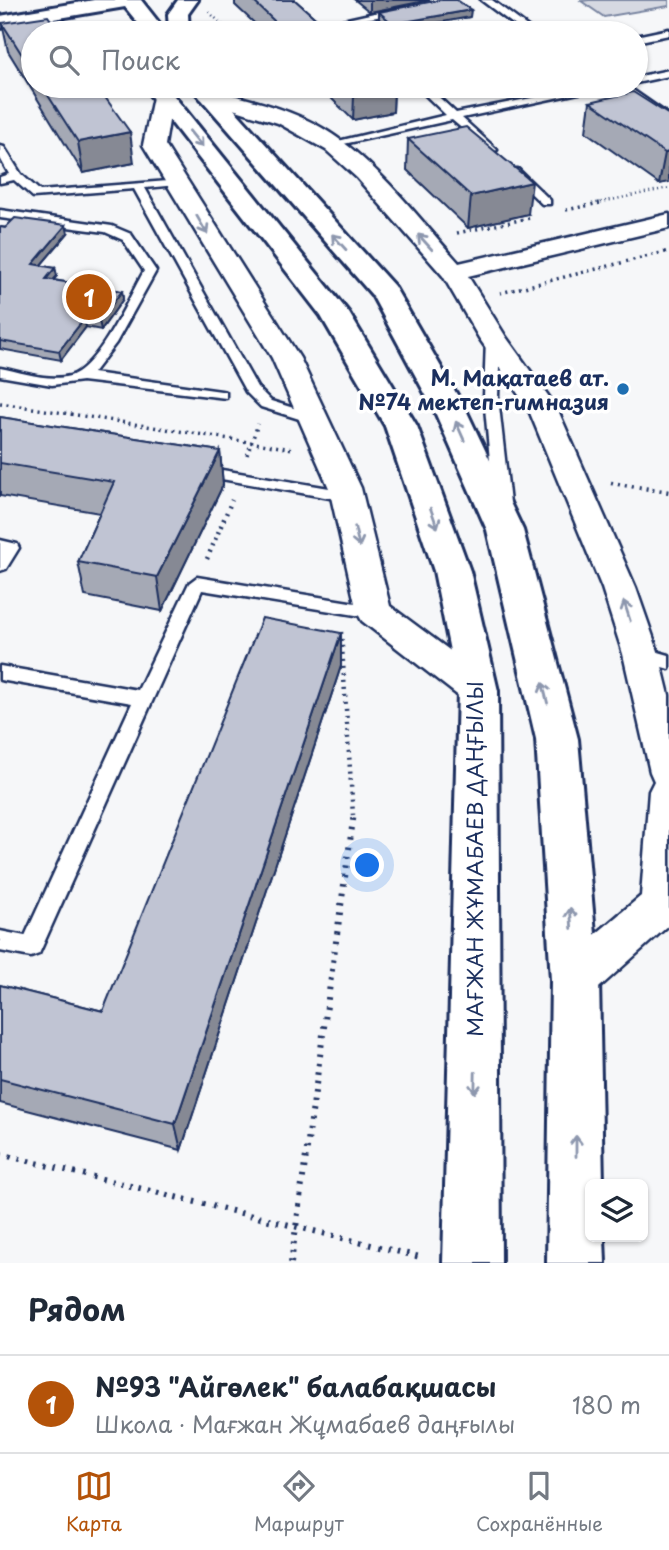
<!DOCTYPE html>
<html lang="ru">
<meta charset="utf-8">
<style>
:root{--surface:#fff;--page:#f2f2f3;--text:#1f2937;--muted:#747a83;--line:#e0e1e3;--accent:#b45309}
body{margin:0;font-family:"Playpen Sans",sans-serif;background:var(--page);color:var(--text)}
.controls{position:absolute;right:21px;bottom:21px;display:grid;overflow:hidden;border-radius:10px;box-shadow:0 2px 5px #0004}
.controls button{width:63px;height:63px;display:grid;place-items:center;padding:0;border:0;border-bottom:2px solid var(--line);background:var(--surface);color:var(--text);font:35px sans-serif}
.you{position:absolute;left:368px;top:866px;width:24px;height:24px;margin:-18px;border:5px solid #fff;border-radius:50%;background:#1a73e8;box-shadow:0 0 0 10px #1a73e833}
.badge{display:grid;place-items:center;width:46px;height:46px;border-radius:50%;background:var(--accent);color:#fff;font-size:23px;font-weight:700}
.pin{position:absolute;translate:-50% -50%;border:4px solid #fff;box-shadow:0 2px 7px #0006}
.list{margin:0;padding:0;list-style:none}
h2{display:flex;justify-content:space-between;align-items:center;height:91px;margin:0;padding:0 28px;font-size:30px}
h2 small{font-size:23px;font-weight:400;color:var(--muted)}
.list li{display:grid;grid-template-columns:46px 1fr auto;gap:21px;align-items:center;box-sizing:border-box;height:98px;padding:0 28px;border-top:2px solid var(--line)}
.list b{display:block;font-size:26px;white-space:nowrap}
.list p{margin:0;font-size:23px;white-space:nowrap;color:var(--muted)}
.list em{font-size:23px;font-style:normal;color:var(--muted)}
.icon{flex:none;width:38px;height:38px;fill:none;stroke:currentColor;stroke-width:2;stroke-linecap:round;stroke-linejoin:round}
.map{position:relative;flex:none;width:669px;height:1263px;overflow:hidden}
.search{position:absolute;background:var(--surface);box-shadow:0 2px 5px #0004;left:21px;right:21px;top:21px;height:77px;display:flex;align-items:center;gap:18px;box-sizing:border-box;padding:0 24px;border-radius:38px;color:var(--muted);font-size:26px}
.sheet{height:189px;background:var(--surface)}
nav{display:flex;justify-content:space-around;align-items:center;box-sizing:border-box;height:98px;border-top:2px solid var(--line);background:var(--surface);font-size:19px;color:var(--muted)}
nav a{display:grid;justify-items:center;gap:4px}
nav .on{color:var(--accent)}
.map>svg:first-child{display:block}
</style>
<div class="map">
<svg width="669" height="1263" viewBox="0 0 669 1263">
<rect width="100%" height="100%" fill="#f6f7f9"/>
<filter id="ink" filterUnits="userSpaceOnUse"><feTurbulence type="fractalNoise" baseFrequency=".0143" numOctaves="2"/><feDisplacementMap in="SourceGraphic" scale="14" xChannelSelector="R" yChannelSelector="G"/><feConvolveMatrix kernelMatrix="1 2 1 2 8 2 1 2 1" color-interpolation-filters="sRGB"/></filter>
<g filter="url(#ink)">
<!-- green -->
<path fill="#d6d9e2" stroke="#7884a0" stroke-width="2" d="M589,0H669V6L604,17L581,1Z"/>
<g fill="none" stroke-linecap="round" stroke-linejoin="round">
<!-- lane casing -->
<g stroke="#1b2f5e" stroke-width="5">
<path id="lane" d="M481,0H492L536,33H525Z
M401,7L404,8V12L355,21L368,33H358L343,20Z
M669,29V35L636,42V36Z
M669,70V76L636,83V77Z
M416,86H427L456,113L592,86H611L462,118L495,148L497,150L491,153L452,120L330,147V143L446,115Z
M616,86H627L669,115V123Z
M0,146L4,147L21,174L40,191L181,180L183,182L177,185L145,188L257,387L271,401L319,416L321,419L319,422H309L261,407L246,392L134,189L33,197L14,180L0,183V177L9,174L0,158Z
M510,169H518L550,200V204H542L510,173Z
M0,210L112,226L131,234L156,271L116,343L93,373L221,391L226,392V398L82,381L52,385L0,376V368C21,372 48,382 70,376C99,367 129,297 144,271L123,240L105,232L0,218Z
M493,334L500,338L498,397L510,503L502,508L494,503L484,397L486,338Z
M198,466L347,491L355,496L347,501L193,474L190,471L193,468Z
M0,540L17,544L19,548L6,569L0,571Z
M197,577L374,606L383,612L374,618L202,590L39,954L31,957L0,951V931L25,936L132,703L0,680V666L138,690L189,583Z
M641,647L669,655V669L635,659L632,654L635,649Z"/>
</g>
<!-- street casing -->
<g stroke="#1b2f5e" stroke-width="5">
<path id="street" d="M208,89C254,100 305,112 343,142C387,175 422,222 459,263L669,214V228L468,276L506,337L557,408L636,588L659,654L669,695V925L591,995L575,1001L559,995L553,980L559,965L641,896L649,791L654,781L650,772L623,654L602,588L528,408L479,338L443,276L357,178L326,150L278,123L201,99L198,95L201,91Z
M163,91L170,93L173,97L165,145L300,358L361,488L390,606L491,681L496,691L491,701L478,705L465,701L362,621L357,612L329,488L272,358L143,145L153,97L156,93Z"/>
</g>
<!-- secondary casing -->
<g stroke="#1b2f5e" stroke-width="6">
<path id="secondary" d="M94,0H141L167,33H146L125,7L0,28V16Z
M178,0H198L188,14L189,33H169L168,14Z
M143,86H166L349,313L417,426L470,571L498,691L501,1263H443L458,691L434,571L385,426L321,316Z
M190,86H213L394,286L467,412L523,530L578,739L599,980L603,1184H590V1237H604L605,1263H547L551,980L536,739L487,530L435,412L372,295Z"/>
</g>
<!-- path-far3 -->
<path stroke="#1b2f5e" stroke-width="2.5" stroke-dasharray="1 3.5" stroke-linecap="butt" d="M209,12L231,33
M592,204L669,188"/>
<!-- path-far2 -->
<path stroke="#1b2f5e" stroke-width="3.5" stroke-dasharray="2 4.5" stroke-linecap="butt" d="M566,210L600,203
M457,233L530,218
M500,293L669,251
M0,403L293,449
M247,455L258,424"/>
<!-- path-far1 -->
<path stroke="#1b2f5e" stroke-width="4.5" stroke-dasharray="2 5" stroke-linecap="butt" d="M611,483L669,492
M207,559L232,500
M341,632L353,815"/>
<!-- path -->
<path stroke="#1b2f5e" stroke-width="6" stroke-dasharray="2.5 7" stroke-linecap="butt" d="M0,1154L424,1258
M291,1263L354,813"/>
<!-- lane -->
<use href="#lane" fill="#fff" fill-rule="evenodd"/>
<!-- street -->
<use href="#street" fill="#fff" fill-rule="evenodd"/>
<!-- secondary -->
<use href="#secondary" fill="#fff" fill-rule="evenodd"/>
</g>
<!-- wall -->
<path fill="#a5a9b5" stroke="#1b2f5e" stroke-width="2" d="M235,0H295L332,33H265L235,5Z
M355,0H430L370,12Z
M379,12L470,17L393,31L379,19Z
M2,23L33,33V86H97L134,163L83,173L8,51Z
M319,86H391L394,89L393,112L353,120Z
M590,102L669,115V182L659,184L586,132Z
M408,139L528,214L468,228L407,170Z
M0,227L68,233L40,266L55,268L57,276L53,280L122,291L123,299L101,330L86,327L61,360L0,349Z
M0,417L220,451L223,485L162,611L85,596L78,562L100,513L0,496Z
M341,666L181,1150L0,1103V985L103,1011Z"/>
<!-- shaded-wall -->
<path fill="#868994" stroke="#1b2f5e" stroke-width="2" d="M370,0H430L370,12Z
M471,10L470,17L393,31V24Z
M394,89L393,112L353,120L354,96Z
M130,132L134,163L83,173L78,142Z
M669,152V182L659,184L665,153Z
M532,182L528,214L468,228L471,196Z
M66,225L68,233L34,273L33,264Z
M55,268L57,276L47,287L46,279Z
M122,291L123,299L101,330L99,321Z
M84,319L86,327L61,360L59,351Z
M220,451L223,485L162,611L157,577Z
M341,633V666L181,1150L175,1124Z"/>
<!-- building -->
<path fill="#c0c4d3" stroke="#1b2f5e" stroke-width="2" d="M252,0H295L332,33H287Z
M439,0H457L471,10L393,24L379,12Z
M48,16L60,33H33V72L2,23Z
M42,86H97L130,132L78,142Z
M343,86H391L394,89L354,96Z
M633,92L669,115V152L665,153L590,102Z
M466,127L532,182L471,196L408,139Z
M15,218L66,225L33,264L55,268L46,279L122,291L99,321L84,319L59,351L0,341V227L5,228Z
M0,417L220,451L157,577L78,562L114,482L0,463Z
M262,618L341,633L175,1124L0,1079V985L103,1011Z"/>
<!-- one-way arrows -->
<defs><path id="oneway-shaft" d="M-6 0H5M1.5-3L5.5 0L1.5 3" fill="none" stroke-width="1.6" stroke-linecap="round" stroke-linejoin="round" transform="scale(1.75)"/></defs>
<g stroke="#8d97ae">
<use href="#oneway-shaft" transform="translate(196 139) rotate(51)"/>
<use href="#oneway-shaft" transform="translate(202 225) rotate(60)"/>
<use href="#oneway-shaft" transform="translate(339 242) rotate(-132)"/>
<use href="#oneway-shaft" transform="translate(425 242) rotate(-132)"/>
<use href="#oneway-shaft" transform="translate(460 431) rotate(-114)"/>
<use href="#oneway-shaft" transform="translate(434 518) rotate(70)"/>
<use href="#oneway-shaft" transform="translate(357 537) rotate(77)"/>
<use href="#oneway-shaft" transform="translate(627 611) rotate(-108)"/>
<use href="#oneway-shaft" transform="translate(545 693) rotate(-104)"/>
<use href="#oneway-shaft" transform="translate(571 918) rotate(-94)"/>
<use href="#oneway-shaft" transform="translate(475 1083) rotate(91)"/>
<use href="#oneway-shaft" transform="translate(576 1146) rotate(-90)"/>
</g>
</g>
<!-- markers -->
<circle fill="#1f6fb2" stroke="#fff" stroke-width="2.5" cx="623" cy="389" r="7"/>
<g text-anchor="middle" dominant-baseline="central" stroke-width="7" stroke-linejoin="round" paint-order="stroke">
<!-- poi labels -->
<g font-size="21" font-weight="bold" fill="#1b2f5e" stroke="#fff" text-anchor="end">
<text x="609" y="377">М. Мақатаев ат.<tspan x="609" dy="24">№74 мектеп-гимназия</tspan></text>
</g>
<!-- street labels -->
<g font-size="21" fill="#1b2f5e" stroke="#fff">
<text transform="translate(474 859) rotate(-90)">МАҒЖАН ЖҰМАБАЕВ ДАҢҒЫЛЫ</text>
</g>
</g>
</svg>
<div class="controls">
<button><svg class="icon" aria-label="layers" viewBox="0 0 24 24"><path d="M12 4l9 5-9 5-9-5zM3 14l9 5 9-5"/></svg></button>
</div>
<div class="you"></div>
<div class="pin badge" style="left:89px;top:297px">1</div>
<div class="search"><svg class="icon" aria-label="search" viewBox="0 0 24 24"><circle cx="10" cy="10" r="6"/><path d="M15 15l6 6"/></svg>Поиск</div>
</div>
<section class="sheet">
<h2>Рядом<small></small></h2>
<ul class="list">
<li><span class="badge">1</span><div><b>№93 &quot;Айгөлек&quot; балабақшасы</b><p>Школа · Мағжан Жұмабаев даңғылы</p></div><em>180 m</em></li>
</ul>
</section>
<nav>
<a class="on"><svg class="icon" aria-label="map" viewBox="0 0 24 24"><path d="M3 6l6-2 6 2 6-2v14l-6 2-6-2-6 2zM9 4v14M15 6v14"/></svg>Карта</a>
<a><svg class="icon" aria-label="directions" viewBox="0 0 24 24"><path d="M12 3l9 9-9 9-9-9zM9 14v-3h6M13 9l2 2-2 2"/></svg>Маршрут</a>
<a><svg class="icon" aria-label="saved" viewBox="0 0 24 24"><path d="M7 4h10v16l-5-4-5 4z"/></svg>Сохранённые</a>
</nav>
